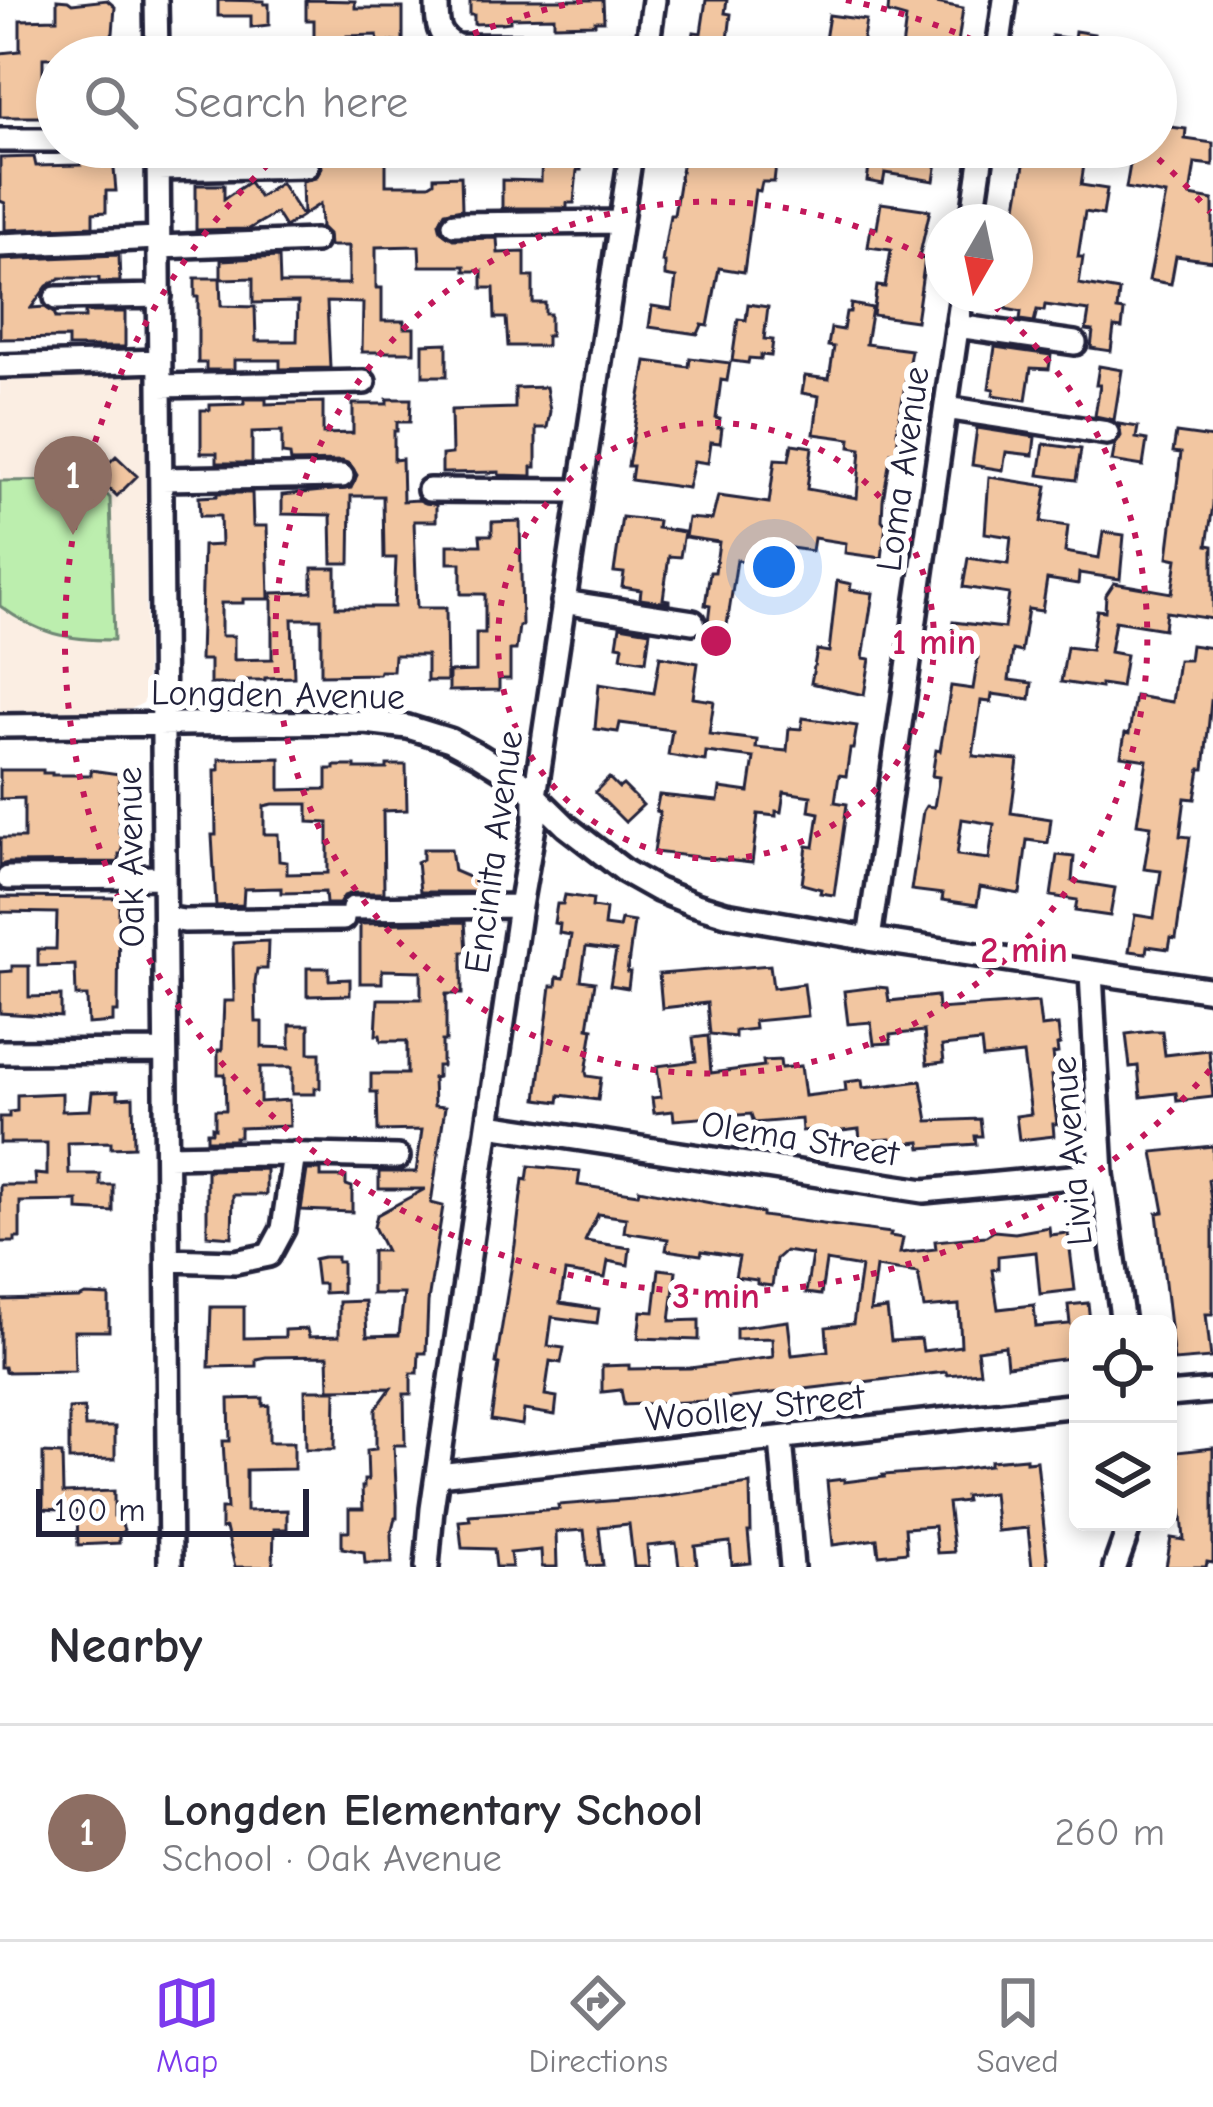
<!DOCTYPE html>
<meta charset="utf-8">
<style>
:root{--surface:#fff;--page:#f7f7f7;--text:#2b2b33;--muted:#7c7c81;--line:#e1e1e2;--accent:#7c3aed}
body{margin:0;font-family:"Comic Neue",sans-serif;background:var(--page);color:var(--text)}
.controls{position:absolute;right:36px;bottom:36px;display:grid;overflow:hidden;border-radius:18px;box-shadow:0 6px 18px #0003}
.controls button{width:108px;height:108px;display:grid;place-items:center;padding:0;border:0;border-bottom:3px solid var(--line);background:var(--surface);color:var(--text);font:60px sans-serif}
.compass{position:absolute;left:925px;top:204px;width:108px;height:108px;border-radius:50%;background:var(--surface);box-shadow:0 6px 18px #0003;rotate:189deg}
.scale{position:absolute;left:36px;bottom:30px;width:273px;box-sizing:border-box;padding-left:12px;border:6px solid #22223b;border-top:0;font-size:33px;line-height:42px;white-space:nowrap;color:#22223b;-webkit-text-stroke:9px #fff;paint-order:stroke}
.you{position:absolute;left:774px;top:567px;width:42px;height:42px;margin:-30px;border:9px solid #fff;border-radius:50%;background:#1a73e8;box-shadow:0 0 0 18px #1a73e833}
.badge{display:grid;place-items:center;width:78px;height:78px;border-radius:50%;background:var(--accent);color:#fff;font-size:39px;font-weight:700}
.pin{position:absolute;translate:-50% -99px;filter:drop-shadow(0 3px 6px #0008)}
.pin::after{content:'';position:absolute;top:63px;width:42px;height:36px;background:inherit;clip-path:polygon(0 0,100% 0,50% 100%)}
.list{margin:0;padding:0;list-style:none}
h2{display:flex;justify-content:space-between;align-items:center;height:156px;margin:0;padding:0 48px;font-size:51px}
h2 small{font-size:39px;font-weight:400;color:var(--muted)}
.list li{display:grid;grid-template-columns:78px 1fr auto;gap:36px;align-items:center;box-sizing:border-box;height:216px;padding:0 48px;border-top:3px solid var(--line)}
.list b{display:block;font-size:45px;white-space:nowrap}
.list p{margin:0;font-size:39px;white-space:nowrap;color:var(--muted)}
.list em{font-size:39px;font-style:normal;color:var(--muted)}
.icon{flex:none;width:66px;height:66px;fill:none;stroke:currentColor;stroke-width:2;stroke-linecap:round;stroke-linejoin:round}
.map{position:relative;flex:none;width:1213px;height:1567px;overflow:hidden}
.search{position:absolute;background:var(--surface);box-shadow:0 6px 18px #0003;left:36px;right:36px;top:36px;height:132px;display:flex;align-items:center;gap:30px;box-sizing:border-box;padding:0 42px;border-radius:66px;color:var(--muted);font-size:45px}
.sheet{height:372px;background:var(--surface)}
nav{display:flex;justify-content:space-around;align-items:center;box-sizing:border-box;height:168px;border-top:3px solid var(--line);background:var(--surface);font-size:33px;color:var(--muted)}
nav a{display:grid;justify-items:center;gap:6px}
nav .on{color:var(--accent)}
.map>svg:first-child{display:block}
</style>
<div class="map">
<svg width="1213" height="1567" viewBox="0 0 1213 1567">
<rect width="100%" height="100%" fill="#fff"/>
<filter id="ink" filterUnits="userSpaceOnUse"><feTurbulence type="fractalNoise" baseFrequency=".00833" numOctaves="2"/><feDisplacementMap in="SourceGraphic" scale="24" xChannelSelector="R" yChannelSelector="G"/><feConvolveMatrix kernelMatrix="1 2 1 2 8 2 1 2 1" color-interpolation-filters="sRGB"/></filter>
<g filter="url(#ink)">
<!-- built -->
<path fill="#fbeee3" d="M145,373L146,696L143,703L129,710L0,711V374Z"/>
<!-- grass -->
<path fill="#bceeae" stroke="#6f8874" stroke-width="3" d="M93,480L110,498L114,640C67,640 38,634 0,606V481Z"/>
<!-- building -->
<path fill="#f2c6a1" stroke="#22223b" stroke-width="3" fill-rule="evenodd" d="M57,0L68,1L72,4L107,0L115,7L113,33L108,38V57L43,58V97H57V117H0V53L20,51V20L57,19Z
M218,0L264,1V4H269V25L251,27V16H218Z
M306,0L355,1V8H403V42H378L377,35L347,36L348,48H314V20H306Z
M470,0H603L604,21H595V24L554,25V17L510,18V22L502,23L474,24V15H470Z
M706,0H727L725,13L731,14L726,57L690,54L694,32L701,33Z
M889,0H920L963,8L957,50L931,47V50L924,49L923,57H901L906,18L888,13Z
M829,15L866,20L860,57H835L838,42L825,40Z
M1075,31L1094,34L1090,57H1049L1052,36L1074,39Z
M1156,125L1186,129L1185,139L1213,143V165L1195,163L1190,196L1213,200V261L1176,256L1171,284L1149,280L1166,195L1126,188L1133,147H1156Z
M335,147H386V185H429L434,182V177L461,176L462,209L445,212L439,223L441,231L453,239L497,238L498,253L525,252V277H533V303H545V314H550V336H546V346H508L506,318H495L494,288H482V271H465V266H420L419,246L376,247V288H382V321H404V328H414V352H362L363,303L327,302L330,368L280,369V360H234V370H206V363H198V297H195V278H220L221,306L255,307L256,341H297L298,302L253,303V278L221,279V260L279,257L280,284H349V246H329L328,234L321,227L320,204L303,215L302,181L316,178L322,167L319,158Z
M542,147L581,148V170H577L574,203H567V208H502V180L541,181Z
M685,147H795L804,150L801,169L776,165L774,182H762L760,191L755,190L744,272L719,268L708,326L702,325L698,334L649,327L652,306L672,309L676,278L665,276V262H662L670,215H674Z
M872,147L939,149L934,181L885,173L883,184L867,181Z
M1027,147L1086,151L1081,185L1107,189L1103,215L1085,212L1078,257H1083L1079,284L1119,291L1117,310L1124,311L1122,328L1114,327L1111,351L1091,348L1093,331L1086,330L1089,311L1045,305L1044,311L1037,310L1034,322L1020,320L1021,312L1006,309L1008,294H1015V218Z
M34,157L36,166L81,165V158H113L116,191H106V212L93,213V226L5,230V203L0,201V158Z
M249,182L259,197L281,183L302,216L285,227L276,213L249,229L196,230V185H224V199Z
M881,203L930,210L919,258L925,259L916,321L873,315L877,286L885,287L891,250L868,247L871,227L877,228Z
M119,255L120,282H99V278H60L47,286L31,308L45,307L55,314V318H85V312H125V347H68V338L0,339V260Z
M748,304L768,307L764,339L773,340L771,356L761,355V359L749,358L748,363L732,361L738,319L746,320Z
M851,304L872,308L866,344L911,350L897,432H899L896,454L891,453L883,500L882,520L886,525L882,558L845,553L846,543L814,538L812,551L791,548L788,567L737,560L727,625L708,622L710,606L705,605L710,572H715L719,542L685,537L688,518L712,520L718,496L769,503L775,459L789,460L792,444L812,447L807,489L857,498L861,449L850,447L851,439L814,434L819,396L802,393L805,376L829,379L834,347L828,346L831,328L843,330L846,312H850Z
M447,343V376H423V344Z
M995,347L1051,355L1049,369L1031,368L1026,400L993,395L994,389L989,388Z
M690,358L730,363L727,381L721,380L716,418L720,419L718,428H722L720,443L711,442L708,463L694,461L688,488L631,480L633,466H628L646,361L689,367Z
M1099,366L1122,370L1114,420L1095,416L1100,385H1096Z
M546,387L550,411L547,428H536V467H532V476L499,475V472L442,473V455L452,454L451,410L515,408V388Z
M244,399H266V404L323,402V434L353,433V404H387V399H411L410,422H397V431H394V460L402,459L403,501L419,500L436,505V521H414L417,608H446L447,681H427V655H394L393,671H380L379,674L321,675V619H292L294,677L265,678V680H247V684H210V660H200L203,546L221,545L220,516H200L199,497L217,496V493H252L253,526H267L269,599H243V603H221V636H234V660L272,659V593L312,592V568H336V607H394L396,558H384L383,496H351L350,563H332L331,515L282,514V495L351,488L357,475L350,464L342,461L291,462L290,455L282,454V431L252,432V463H217V453H201V410H210V405L244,404Z
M1119,424L1138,427L1136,438L1147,440L1143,466L1112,461L1115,445L1121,436Z
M977,428L1035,437L1033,455L1006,452L1003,470L972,465Z
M1176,433L1213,438V505L1207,545L1213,546V619L1166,612L1164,629L1115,621L1110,652L1126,655L1121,687L1101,684V688L1061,682L1067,647L1091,650L1097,610L1105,611L1106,595L1114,583L1172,593L1177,559L1168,557L1181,453L1173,452Z
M1044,444L1081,449L1076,480L1039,475Z
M116,456L137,476L117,496L96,476Z
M989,477L1047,486L1041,522L1068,526L1065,552L1099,558L1103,532L1124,535L1120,579L1079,573L1078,584L1047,579L1042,611L1028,609L1021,652L1013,650L1009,680L1032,683L1030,699L992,694L991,702L981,701L973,756L1018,760L1011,813L1051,819L1048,843L1027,840L1020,894L980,887L977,905L942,900L943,894L911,890L923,811L926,806L934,807L939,777L932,776L936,750L940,751L951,686L973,689L978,658L948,653L953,622L1004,628L1009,594L963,587L968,558L1008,564L1011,537L985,533ZM962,819L994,824L989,859L957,855Z
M622,517L658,521L657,528L684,532L680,557L669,556L663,599L669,600V603L640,599L641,590L622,587L624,573L614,572Z
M520,521L522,626H519L516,650H510V679H499V690L449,691V672L476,671V633H485V594H461V563H448V545H481L480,535H492V522Z
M837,581L851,584L850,590L873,593L863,658L870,659L864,695L811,683L817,650L829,652Z
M620,626L650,631L646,661L621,657L623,646L617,645Z
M1191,645L1213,648V702L1211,701L1204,769H1200L1195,799L1185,798L1180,836L1190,837L1176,939L1171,938L1169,949L1147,946L1146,953L1129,951L1135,915L1154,918L1161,871L1144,869L1151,826L1137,824L1147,760L1121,756L1125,733L1129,734L1135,696L1172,702L1178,660H1189Z
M660,656L698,663L693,698L714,701L709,734L757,740L756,748L787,751L789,728L801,729L803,718L857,726L853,749H850L846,776L839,775L835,802L847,804L834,895L820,893L821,889L802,884L807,846L814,847L819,813L809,811L811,796L784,792L781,812L776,811V816L758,814L752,863L654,852L660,812L656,811L659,795L718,801L720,788L749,792L754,758L706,752L705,761L668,755L672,730L620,723L618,732L595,729L599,684L654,693Z
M280,758V790L327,789V769H334V766H355V769H387V765H406L407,810L383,811L384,893H352L344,896L339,904H326L325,892L281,893V888L244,889L243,905L216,906L212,835H216L215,770H219V759ZM273,804H308V822L328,823V873L287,874V862L279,861L278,834H264V806Z
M0,770H43V773H52V775H91V770L119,774V832H122V854H119V862L8,863L0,865V838H24V798L0,799Z
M609,778L619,788L623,785L643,805L625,822L595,792Z
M423,849H451L454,871L468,877H477V892H420L417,862L423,859Z
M1057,855L1074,857L1072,881L1115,888L1110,916L1075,911L1077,900L1051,896Z
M565,895L593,899L592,907L606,909L604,926L619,928L621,920L634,922L627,972H630L628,988L610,985L616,951L586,947L581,980L595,982L588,1028L593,1029L586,1072L587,1076L601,1078L598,1100L560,1095L559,1102L537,1099L551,986H556L557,977L564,978L571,935L559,933L560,924L554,923L557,904H563Z
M0,897L119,898L118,1012H113V1022L88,1024L87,996H76L75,965L38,966V949H56L57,913L0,912Z
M465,922L467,952H462V994H446V1041H442V1066H437V1077L433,1078L434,1106L445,1107L431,1203L443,1206L428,1302L426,1353H419L418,1373H411V1394H404L405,1445H394L397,1505V1518H395L391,1535L392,1563H365L364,1552L342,1548V1531H349V1509H363L362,1487H364V1480H368L367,1450L376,1449V1409L391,1388L329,1389L328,1356L266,1357L256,1359V1366L209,1367L211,1307H244V1338L285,1337V1330L307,1329L309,1337L339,1336V1302L365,1301L367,1336L399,1335L404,1294H372V1251H386L374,1227L377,1215L425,1189H379V1172H416L422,1130L378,1131L377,1092H371V1074H407V1041H381L380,1035H376L378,999H421V971L382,970V983H360V924H357Z
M268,941L267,969H257L255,982L256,1022H262V1047L290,1048V1025H309V1053H320V1088H315V1094H292V1067H260V1102L289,1100L290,1126L240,1128V1137H235V1140H207V1132H212V1127L215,1128V1110H226L225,1074H218V1050H222L224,1001H234L233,943Z
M770,965L773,988L804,984L808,1016L754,1021L755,1029L735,1031V1037L710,1034L707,1003L662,1008L659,974Z
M12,966H29V997L61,996V1017L0,1013V972L12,971Z
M307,968H329V980L350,979V995L307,996Z
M877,987L887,988L889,1001L937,996L938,1009L1038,1002L1041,1027L1058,1025L1060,1044L1057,1045L1058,1053L1053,1054L1056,1075L1051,1076L1057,1124H1053L1054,1136L1019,1140L1016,1116L1031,1114L1023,1054L983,1058L981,1042L942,1046L944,1062L927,1064L924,1031L890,1035L891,1043L874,1044L871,1022L848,1024L844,991Z
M1151,1031H1162L1165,1055L1209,1050L1213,1097L1177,1101L1176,1093L1141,1097L1138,1066L1130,1067L1126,1034Z
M708,1036L711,1073L764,1066L763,1061L780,1060L781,1068L801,1066L805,1096L846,1091L845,1082L862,1080L863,1088L921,1081L928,1121L980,1119L982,1136H975L976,1144L921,1148L920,1142L891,1145L890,1139L860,1141L859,1129L825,1133V1129L802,1131L801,1119L754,1123L751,1114L674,1120L673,1111L654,1113L652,1098L661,1097L657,1066L696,1061L693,1038Z
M118,1091V1098L133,1097L134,1147L111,1148V1142L68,1143L69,1174H100V1185H113V1212L78,1210V1201L20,1202V1238H15V1242H0V1185H36L35,1174L47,1175V1143H0V1117H9V1112L17,1111V1095L62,1093V1111L90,1110L92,1092Z
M1213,1146V1179L1208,1180L1213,1212V1314H1206L1211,1358L1174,1361L1157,1213L1164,1212L1153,1152Z
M529,1166L580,1171L578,1185L638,1194L639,1189L762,1213V1216L891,1233L890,1236L903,1238L900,1253L936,1249L935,1241L986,1236L994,1231L1015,1233L1049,1227L1050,1235L1068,1233L1075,1290L1040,1294L1036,1252L998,1256V1269L992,1270L998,1309L1034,1305L1036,1327L1070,1324L1068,1305L1088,1303L1090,1322L1078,1323V1357L1007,1366L1005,1346L977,1350L980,1372L947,1375L946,1372L705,1401L624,1405L621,1390L602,1392V1366L629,1365V1369L690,1368L773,1357L772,1338L736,1339V1328L788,1321L792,1355L828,1351L826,1327L853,1324L861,1267L826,1261L821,1295L806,1293L812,1255L785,1251L776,1259L772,1286L757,1284V1280L735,1277L739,1257L702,1251L701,1255L666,1250L668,1239L624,1232L626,1218L598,1214L585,1241L630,1248L628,1265L608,1261L605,1278L565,1272L560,1303L599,1309L597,1323L552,1317L548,1346L564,1348L561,1363L550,1361L545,1395L557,1397L555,1415L524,1410L522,1425L491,1420L499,1364L496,1363L515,1245L523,1179L527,1180ZM876,1267L918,1273L924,1308L959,1305L961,1346L923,1351L921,1339L891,1341L887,1309L870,1311Z
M266,1169V1195H233L232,1237L207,1235V1170Z
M307,1170H321V1177H346V1185L352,1187V1212L301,1210Z
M323,1257H337V1262H342V1292L324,1293V1284H317L314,1259Z
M659,1269L676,1271L670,1321L699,1320V1340L638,1338L641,1311L654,1312Z
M85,1295L109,1296V1331H74L75,1371L5,1372L4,1367H0V1300L79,1298Z
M305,1390H336L335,1449H306Z
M263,1398V1406L269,1405V1442H294V1469L246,1470V1511L287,1510V1529H274L273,1567H235L226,1528L221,1529V1509H227L223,1441H230L229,1399Z
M84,1408L85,1427H115V1459L69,1460V1409Z
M1213,1448V1563L1207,1562L1206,1567H1166L1171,1538L1184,1540L1177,1452Z
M43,1453L62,1454L63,1493L114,1491V1516H119L124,1530L119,1536V1543L78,1545L77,1511L43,1509Z
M1026,1458V1462L1037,1461L1048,1567H1032L1028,1528L997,1531L993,1493L965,1496L966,1501L948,1503L954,1552L937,1553L934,1526L905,1528L907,1552L879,1555L877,1539L833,1545L827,1481L844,1479V1482L884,1477L883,1475L952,1470L990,1465V1461Z
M750,1484L751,1532H748L751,1563L732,1565L730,1542L695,1546L697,1566L679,1567L676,1543L647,1546L649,1567H634L629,1524L599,1527L603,1565L588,1566L584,1530L556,1532L557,1567H542L541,1550L510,1553L512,1567H496L494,1549L462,1548L459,1521L470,1520L469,1515L559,1509L558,1505L658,1497Z"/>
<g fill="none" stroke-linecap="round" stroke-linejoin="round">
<!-- minor casing -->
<g stroke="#22223b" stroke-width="30">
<path id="minor" d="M156,0L157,57
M437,0C437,21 436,37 457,46L648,47
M646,57L654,0
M997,57L1005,0
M0,140H57
M158,147L170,1567
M159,169L307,166
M972,222L983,147
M454,224L620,222
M0,245L159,238
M159,247L315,241
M56,298L160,296
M957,326L1075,343
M0,366L160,361
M160,386L364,382
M946,408L1107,433
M162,479L342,476
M429,490L579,491
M563,602L693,622
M0,726L365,722L408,727L450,740L480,756L520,781L566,826L626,872L658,890L693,904L726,914L869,939L1213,990
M8,878L164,877
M353,908L520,906
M165,918L184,921L343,919
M869,939L962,294
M1091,973L1102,1174L1123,1324
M0,1052L165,1051
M489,1125L924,1191L1102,1174
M167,1156L267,1154L398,1157
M168,1260L235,1262L269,1255L283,1229L294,1154
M1168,1395L1213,1391
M781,1439L792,1567
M438,1475L1078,1405
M427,1567L432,1509L520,906L535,821V796L632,147
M1115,1567L1131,1522"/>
</g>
<!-- minor -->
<use href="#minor" stroke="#fff" stroke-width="21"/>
</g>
</g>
<!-- distance rings -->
<g fill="none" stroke="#c2185b" stroke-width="6" stroke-dasharray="6 12">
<circle cx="716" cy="641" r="218"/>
<path d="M981 295A436 436 0 1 1 941 267"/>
<path d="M1210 1070A654 654 0 1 1 287 147M424 56A654 654 0 0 1 586 0M846 0A654 654 0 0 1 1008 56M1145 147A654 654 0 0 1 1210 212"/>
</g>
<g text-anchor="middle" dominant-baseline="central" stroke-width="12" stroke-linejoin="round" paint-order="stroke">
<!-- street labels -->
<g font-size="36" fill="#22223b" stroke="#fff">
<text transform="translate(903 469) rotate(-82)">Loma Avenue</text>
<text transform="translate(278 695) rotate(1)">Longden Avenue</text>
<text transform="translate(494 852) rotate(-82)">Encinita Avenue</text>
<text transform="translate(131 857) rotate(-91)">Oak Avenue</text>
<text transform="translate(800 1139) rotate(9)">Olema Street</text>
<text transform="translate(1072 1151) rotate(-95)">Livia Avenue</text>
<text transform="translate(755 1408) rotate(-6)">Woolley Street</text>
</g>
</g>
<circle cx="716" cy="641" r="18" fill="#c2185b" stroke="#fff" stroke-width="6"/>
<g font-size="36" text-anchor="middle" font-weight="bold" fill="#c2185b" stroke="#fff" stroke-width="12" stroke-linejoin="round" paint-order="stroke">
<text x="934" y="654">1 min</text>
<text x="1024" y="962">2 min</text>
<text x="716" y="1308">3 min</text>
</g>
</svg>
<div class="controls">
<button><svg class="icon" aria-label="locate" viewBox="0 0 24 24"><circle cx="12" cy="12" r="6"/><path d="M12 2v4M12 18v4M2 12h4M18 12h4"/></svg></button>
<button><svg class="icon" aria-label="layers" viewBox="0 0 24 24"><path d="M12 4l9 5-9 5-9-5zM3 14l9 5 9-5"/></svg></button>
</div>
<svg class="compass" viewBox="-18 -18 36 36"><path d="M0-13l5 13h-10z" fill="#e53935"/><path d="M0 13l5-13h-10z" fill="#7c7c81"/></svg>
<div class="scale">100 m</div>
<div class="you"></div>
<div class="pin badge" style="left:73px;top:535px;background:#8d6e63">1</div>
<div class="search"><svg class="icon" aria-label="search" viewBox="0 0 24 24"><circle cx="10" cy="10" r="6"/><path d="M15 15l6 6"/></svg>Search here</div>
</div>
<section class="sheet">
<h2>Nearby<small></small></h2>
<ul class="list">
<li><span class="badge" style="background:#8d6e63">1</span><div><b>Longden Elementary School</b><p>School · Oak Avenue</p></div><em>260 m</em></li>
</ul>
</section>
<nav>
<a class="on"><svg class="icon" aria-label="map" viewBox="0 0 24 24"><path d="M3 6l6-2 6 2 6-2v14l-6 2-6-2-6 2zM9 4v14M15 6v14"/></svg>Map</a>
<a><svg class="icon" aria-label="directions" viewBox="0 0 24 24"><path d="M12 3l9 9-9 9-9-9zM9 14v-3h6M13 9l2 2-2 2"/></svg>Directions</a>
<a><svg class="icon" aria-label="saved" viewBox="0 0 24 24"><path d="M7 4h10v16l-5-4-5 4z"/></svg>Saved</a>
</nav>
